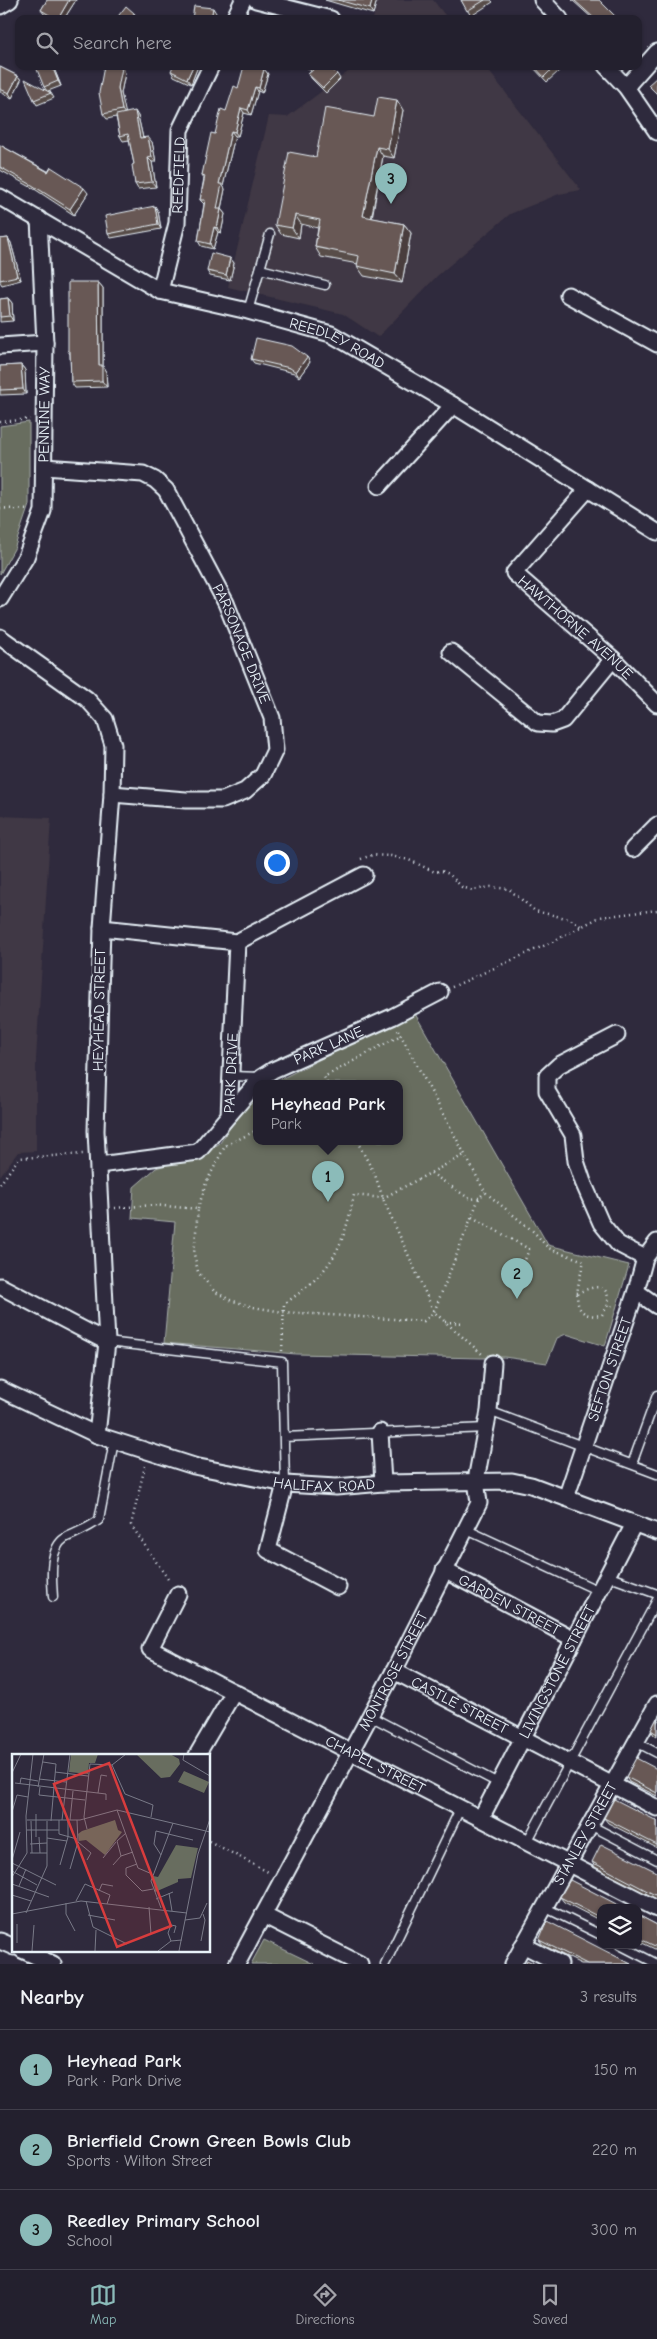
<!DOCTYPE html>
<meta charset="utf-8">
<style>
:root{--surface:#23202e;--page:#2b2836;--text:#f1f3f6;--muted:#a3a3aa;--line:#403e4a;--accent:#8bbbb9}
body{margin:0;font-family:"Comic Neue",sans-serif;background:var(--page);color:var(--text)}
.controls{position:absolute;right:15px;bottom:15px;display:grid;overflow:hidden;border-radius:10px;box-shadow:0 1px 4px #0004}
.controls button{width:45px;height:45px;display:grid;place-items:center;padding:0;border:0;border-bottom:1px solid var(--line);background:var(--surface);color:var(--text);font:25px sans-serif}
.you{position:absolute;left:276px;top:862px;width:18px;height:18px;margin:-12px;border:4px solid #fff;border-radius:50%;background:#1a73e8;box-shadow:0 0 0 8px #1a73e833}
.badge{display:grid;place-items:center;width:32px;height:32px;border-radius:50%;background:var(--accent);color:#111;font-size:16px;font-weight:700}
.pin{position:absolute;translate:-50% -41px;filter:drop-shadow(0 1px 2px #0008)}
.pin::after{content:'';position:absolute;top:26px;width:18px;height:15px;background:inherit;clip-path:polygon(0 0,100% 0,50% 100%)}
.popup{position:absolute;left:253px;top:1080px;width:150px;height:65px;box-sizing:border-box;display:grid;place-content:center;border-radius:10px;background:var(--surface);filter:drop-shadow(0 1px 4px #0005);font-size:16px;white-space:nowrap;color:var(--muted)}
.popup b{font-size:19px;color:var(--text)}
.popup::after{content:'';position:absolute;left:50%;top:100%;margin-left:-10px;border:10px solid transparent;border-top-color:var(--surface)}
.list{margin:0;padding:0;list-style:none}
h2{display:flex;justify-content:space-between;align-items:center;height:65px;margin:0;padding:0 20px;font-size:21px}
h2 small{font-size:16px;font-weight:400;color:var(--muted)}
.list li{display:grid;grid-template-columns:32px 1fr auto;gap:15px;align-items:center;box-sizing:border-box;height:80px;padding:0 20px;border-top:1px solid var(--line)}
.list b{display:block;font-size:19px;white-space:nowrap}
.list p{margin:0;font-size:16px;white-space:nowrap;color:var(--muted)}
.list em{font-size:16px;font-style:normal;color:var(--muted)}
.icon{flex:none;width:28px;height:28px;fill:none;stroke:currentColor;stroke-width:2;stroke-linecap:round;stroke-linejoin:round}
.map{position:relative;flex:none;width:657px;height:1964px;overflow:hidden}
.search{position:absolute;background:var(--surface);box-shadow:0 1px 4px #0004;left:15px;right:15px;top:15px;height:55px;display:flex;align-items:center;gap:12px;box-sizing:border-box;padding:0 18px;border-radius:10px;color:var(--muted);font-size:19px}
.sheet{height:305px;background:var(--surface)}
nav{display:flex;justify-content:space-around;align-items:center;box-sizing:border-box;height:70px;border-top:1px solid var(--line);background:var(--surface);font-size:14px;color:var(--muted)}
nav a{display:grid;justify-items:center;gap:2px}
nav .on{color:var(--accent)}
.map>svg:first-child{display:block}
</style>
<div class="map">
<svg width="657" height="1964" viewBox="0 0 657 1964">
<rect width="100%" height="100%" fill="#2f2a3d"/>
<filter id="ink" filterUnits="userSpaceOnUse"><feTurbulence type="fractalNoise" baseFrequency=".02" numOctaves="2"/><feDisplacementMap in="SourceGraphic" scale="10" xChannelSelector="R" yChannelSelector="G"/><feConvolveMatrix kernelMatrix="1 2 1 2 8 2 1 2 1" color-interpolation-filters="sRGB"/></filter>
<g filter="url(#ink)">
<!-- built -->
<path fill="#403844" d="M378,0H433L448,19H373Z
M356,66H485L581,190L559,194L510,214L437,276L378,337L343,314L228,287L269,116L287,117Z
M0,816L51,818L36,1059V1151L18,1152L0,1176Z"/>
<!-- green -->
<path fill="#686d5f" stroke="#a8afac" d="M29,422V505L14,549L0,574V426Z
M414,1012L548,1245L629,1265L605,1346L566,1334L557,1338L547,1363L504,1357L482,1358L296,1354L164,1343L175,1222L132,1218L134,1187L156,1168L207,1152L220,1143L239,1114L257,1096V1141H399V1083H273Z
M264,1940L314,1964H251Z"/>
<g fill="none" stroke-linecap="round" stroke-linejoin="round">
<!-- lane casing -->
<g stroke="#e8f1f8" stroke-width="11">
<path id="lane" d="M260,269L325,285
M248,311L270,234
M231,1076L262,1077
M107,1342L282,1362L285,1484
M489,1411L657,1474
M284,1437L486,1428
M632,1464L657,1395
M465,1529L599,1591
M607,1576L657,1594
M53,1597C52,1581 48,1549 65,1538C77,1532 89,1528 99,1520L114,1441
M370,1716L500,1784
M636,1742L657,1753
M590,1825L657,1860
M527,1842L657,1600
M544,1907L601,1935
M620,1945L657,1964
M385,1964L461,1807"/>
</g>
<!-- street casing -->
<g stroke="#e8f1f8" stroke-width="19">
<g id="street">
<path d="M256,0L331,19"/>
<path d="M542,0L560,19"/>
<path d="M0,6L10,0"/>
<path d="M234,19L243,0"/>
<path d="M606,66L626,87L657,132"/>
<path d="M626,87L657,52"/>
<path id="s1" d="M0,197L160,291L248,311L331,334L453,405L657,532"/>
<path id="s2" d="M160,291L177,223L180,130L211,66"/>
<path d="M568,295L657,344"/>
<path d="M0,346L45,343"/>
<path id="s3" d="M44,467L143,474L155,480L166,490L226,603L272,718L275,750L263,775L245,791L223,800H186L112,794"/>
<path d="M379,486L453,405"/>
<path id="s4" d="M588,489L514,573L613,659L657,704"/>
<path id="s5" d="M0,599L26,557L43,511L45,343L39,219"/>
<path d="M0,637L87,699L105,719L113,745L112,794L102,928L96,1131L107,1342L97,1435"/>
<path d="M451,652L538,723L552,724L563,720L613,659"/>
<path d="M633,849L657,825"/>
<path d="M102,928L237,942L364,875"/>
<path d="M617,1035L559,1065L547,1076V1091L573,1135L576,1161L583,1182L601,1223L618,1244L645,1258"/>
<path id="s6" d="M229,1115L262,1077L273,1070L392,1017L440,992"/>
<path id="s7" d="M99,1165L198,1152L229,1115L237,942"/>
<path d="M0,1286L107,1342"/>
<path d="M636,1291L657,1306"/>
<path id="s8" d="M0,1389L97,1435L194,1466L285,1484L336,1487L383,1483L512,1481L531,1485L657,1532"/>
<path d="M380,1432L383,1483"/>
<path d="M285,1484L268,1550L338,1587"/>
<path id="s9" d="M566,1498L636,1291L645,1258L657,1242"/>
<path id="s10" d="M444,1570L574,1639"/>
<path id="s11" d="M178,1594L150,1649L657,1909"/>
<path id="s12" d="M394,1671L657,1808"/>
<path d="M197,1755L234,1692"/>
<path id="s13" d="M481,1818L634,1524"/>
<path d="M263,1915L360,1964"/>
<path d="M0,1941L14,1947"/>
<path d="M523,1945L560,1964"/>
<path d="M22,1950L53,1964"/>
<path id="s14" d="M237,1964L394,1671L479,1503L476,1480L489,1411L493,1363"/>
<path id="s15" d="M513,1964L657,1704"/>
</g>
</g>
<!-- path -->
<path stroke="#e8f1f8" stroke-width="2.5" stroke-dasharray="1 4" stroke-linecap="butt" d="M0,422L30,419
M0,508L29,510
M361,859L372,855L391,856L409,860L435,872L442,871L449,874L462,887L472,890L491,887L509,889L535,911L570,919L582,927
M452,987L550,943L600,917L657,910
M398,1030L485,1192L534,1232L548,1248L584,1261C579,1282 565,1321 602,1315L608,1305L616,1308
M327,1083L324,1077L401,1035
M357,1141L375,1175L384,1201L434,1312L482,1354
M431,1173L470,1199L479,1198
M0,1184L19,1158L83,1154
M115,1208L153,1205L198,1209L194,1254L198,1272L214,1291L230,1300L253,1307L283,1312L424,1321L434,1312L479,1198L485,1192
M198,1209L206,1183L225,1146L257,1130
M472,1217L529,1249L525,1260
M577,1293C592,1287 610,1280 608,1305
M445,1322L465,1323
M282,1351L284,1304C331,1272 343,1250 354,1195L383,1198L466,1154
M145,1466L131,1525L170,1582
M209,1841L270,1873"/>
<!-- lane -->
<use href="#lane" stroke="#2f2a3d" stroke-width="8"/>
<!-- street -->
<use href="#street" stroke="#2f2a3d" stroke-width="15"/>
</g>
<!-- wall -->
<path fill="#594d49" stroke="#e8f1f8" d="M47,0H76L64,19H51L44,14L41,10Z
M325,0H377L373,14Z
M461,0H491L493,2L471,16Z
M572,0H599L618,19H593Z
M53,66L61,86L48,91L51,93L54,98L37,105L34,100L47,91L44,87Z
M56,66H68L59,70Z
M198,66L191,84L174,76L171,71Z
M305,66H329L337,74L340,79L326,93L312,79L308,74L311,71Z
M532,66H556L559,71L547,82Z
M0,67L18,76L21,80L12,98L0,92Z
M264,69L268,74L262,93L258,91L251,115L244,113L238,136H235L223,186L225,189L221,209L225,214L221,233L218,232L213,249L201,246L198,241L204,204L200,200L204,178L202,175L215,134L238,88Z
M124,71L125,73L121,93L125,113L138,116L143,138L152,142L156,162H152L156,187L138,189L135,184L134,164L129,140L123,141L120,136L116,117L107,119L103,114Z
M403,110L394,158L383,156L372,218L404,224L411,233L402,283L364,276L357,266L358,264L321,257L315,247L318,228L301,224L299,238L281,234L275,225L316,157L374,117Z
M0,145L88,193L74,215L36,190L0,170Z
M158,211L161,229L111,238L108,234Z
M8,238L11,243L21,280L2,285L0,282V239Z
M230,258L234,263L230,280L210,276L207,271Z
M98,282L103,288V367L106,372L107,387L75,388L71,382L70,354L68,351Z
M8,298L12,303L13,321L0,322V299Z
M307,357L310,362L299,377L294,373L254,363L251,359Z
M21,365L25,370L26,394L0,395V366Z
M657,1718V1737L654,1735L651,1730Z
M657,1769V1796L629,1782L626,1777Z
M604,1818L657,1821V1848L608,1823Z
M592,1862L657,1872V1899L595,1867Z
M560,1897L601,1908V1921L564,1902Z
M638,1915L657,1925V1950L638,1941Z
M539,1940L631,1964H581L543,1945Z"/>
<!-- shaded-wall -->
<path fill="#483e3c" stroke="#e8f1f8" d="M69,0H76L64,19H58Z
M372,0H377L373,14L370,9Z
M213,8L216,13V19H211Z
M134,13L137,18V19H133Z
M52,66H53L61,86L58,81Z
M120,66H125L124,71L125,73L121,93L126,115L122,110L118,88Z
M193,66H198L191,84L187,79Z
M264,69L268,74L262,93L259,88Z
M18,76L21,80L12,98L9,93Z
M255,87L258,91L251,115L248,110Z
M397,100L403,110L394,158L388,149Z
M241,108L244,113L238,136L235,132Z
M135,111L138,116L144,143L140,138Z
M231,131L235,136L223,186L225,189L220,213L217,209L219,184Z
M148,137L152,142L156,162L152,157Z
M377,147L383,156L370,225L363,216Z
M148,158L152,162L156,187L152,182Z
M84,188L88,193L74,215L70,209Z
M155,206L158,211L161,229L158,224Z
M221,209L225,214L221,233L217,228Z
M295,215L301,224L299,238L292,228Z
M404,224L411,233L402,283L395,274Z
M214,227L218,232L213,249L210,244Z
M8,238L11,243L21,280L17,276Z
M230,258L234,263L230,280L226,275Z
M98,282L103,288V367L106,372L107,387L102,381L99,365Z
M8,298L12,303L13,321L10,316Z
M307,357L310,362L299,377L296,372Z
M21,365L25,370L26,394L23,389Z"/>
<!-- building -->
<path fill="#675955" stroke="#e8f1f8" d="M47,0H69L58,19H56L41,10Z
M338,0H372L370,9Z
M461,0H485L467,11Z
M574,0H599L618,19H595Z
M126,6L134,13L133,19H116Z
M194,6L213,8L211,19H192Z
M37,66H52L58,81L44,87L36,67Z
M104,66H120V68H122L118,88L122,110L103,114L99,93Z
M173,66H193L187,79L171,71Z
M244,66H253L264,69L259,88L255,87L248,110L241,108L235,132L231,131L219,184H222L217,209H221L217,228L214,227L210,244L198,241L205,200H200L205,176L202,175L211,133L215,134L221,109L226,111L234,86L238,88Z
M308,66H329L337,74L323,88L308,74L313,70Z
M534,66H555L544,77Z
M0,67L18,76L9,93L0,89Z
M657,77V94L648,85Z
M25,79L51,93L34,100Z
M378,97L397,100L388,149L377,147L363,216L404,224L395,274L357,266L359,256L315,247L320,220L295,215L292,228L275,225L289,152L316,157L325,108L374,117Z
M135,111L140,138L148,137L152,157L148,158L152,182L135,184L132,165L134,164L128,134L120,136L116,115Z
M0,145L48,172L51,167L84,188L70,209L32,185L0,167Z
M155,206L158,224L108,234L105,216Z
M8,238L17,276L0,280V239Z
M211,253L230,258L226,275L207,271Z
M68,282H98L99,365H102V381L71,382L70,351H68Z
M8,298L10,316L0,317V299Z
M256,338L292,346L307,357L296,372L290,368L251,359Z
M21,365L23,389L0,390V366Z
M657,1718V1734L651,1730Z
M636,1758L657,1769V1793L626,1777Z
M614,1799L657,1821V1845L604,1818Z
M601,1844L657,1872V1896L592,1862Z
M570,1880L624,1908H601V1918L560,1897Z
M638,1915L657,1925V1947L638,1938Z
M547,1921L631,1964H587L539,1940Z
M527,1960L535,1964H525Z"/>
</g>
<g text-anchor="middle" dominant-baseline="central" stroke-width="5" stroke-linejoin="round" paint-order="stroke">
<!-- street labels -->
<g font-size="15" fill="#e8f1f8" stroke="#2f2a3d">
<text stroke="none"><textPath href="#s2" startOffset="118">REEDFIELD</textPath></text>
<text stroke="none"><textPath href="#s1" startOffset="371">REEDLEY ROAD</textPath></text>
<text stroke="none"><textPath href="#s5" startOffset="195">PENNINE WAY</textPath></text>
<text stroke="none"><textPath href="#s4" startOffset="194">HAWTHORNE AVENUE</textPath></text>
<text stroke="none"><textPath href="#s3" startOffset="299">PARSONAGE DRIVE</textPath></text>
<text transform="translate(99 1010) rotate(-89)">HEYHEAD STREET</text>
<text stroke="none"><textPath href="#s6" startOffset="124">PARK LANE</textPath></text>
<text stroke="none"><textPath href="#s7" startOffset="190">PARK DRIVE</textPath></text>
<text stroke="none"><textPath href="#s9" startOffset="136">SEFTON STREET</textPath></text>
<text stroke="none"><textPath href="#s8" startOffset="341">HALIFAX ROAD</textPath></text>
<text stroke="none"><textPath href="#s10" startOffset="74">GARDEN STREET</textPath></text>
<text stroke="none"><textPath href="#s14" startOffset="332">MONTROSE STREET</textPath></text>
<text stroke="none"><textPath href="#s13" startOffset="165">LIVINGSTONE STREET</textPath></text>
<text stroke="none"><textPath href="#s12" startOffset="74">CASTLE STREET</textPath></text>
<text stroke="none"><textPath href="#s11" startOffset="315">CHAPEL STREET</textPath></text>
<text stroke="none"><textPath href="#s15" startOffset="149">STANLEY STREET</textPath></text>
</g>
</g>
<!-- overview -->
<g transform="translate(12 1754)">
<rect width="198" height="198" fill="#2f2a3d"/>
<path d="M59,0H86L83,9H77L76,20L57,18ZM124,0H158L167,5L168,10L158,23L149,24ZM172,17L197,28L192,39L166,28ZM103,66L106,76L110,78L93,101L74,86L67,87L66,80L70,77ZM164,91L186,94L179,124L166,125V128L143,138L141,122L146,123Z" fill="#686d5f"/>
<path fill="none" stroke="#797a88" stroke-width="1" d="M172,0L171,6L198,22M31,8L44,10L39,67M100,11L113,40L141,51L139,63M43,18L76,22M0,19L9,0M27,25L54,28M3,29L94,40V46M8,30L9,24L26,27M26,33L32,0M28,33L27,41L73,46M86,39L89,21L95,22M105,56L126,114L140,120M0,58L5,41L16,43M24,60V83M15,66H68L105,56L198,78M47,66V80L65,85M50,66L58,0M58,66L61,37M19,67L20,99M75,75L72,63L78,10L100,11L114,0M15,76H47M27,83L28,99M35,84L55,87M66,88L79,99L75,106M18,90L35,89M18,99H35M149,101L142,90L144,77L181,86M109,102L105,87L114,79M91,104L104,88M0,106L8,78M0,109L44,131M125,110L114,114V121L130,137L141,135M48,111L56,83V66M101,111L109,102L121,98M58,115L66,88L65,66M0,117L25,131M0,123L15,99L14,62L21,0M0,130L37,143M7,132L14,115M87,137L90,130L101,132M157,139L160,157M0,141L19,147M144,145L161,138M64,147L73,130L98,141L95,150M74,147L81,173L115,190M54,149V160L63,177M137,153L139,180M149,154L139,127L161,69M14,159L35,112V67M0,160L69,147L175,159M76,161L103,166M173,166L188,164L195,149M5,170V189M159,187L156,179L159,171L164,172L162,179M189,187L193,166L191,160M20,197L22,171M83,197L84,176M146,197L159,187L170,186M167,197L186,100L198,65"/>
<path fill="#d83c3d" fill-opacity="0.15" stroke="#d83c3d" stroke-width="2.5" d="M97,9L159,172L105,193L42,30Z"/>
<rect width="198" height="198" fill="none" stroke="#e8f1f8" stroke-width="2.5"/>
</g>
</svg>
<div class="controls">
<button><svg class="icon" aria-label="layers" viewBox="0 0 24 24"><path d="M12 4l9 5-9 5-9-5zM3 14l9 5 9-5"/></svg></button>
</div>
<div class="you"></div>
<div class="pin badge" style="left:328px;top:1202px">1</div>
<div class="popup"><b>Heyhead Park</b>Park</div>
<div class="pin badge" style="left:517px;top:1299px">2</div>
<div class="pin badge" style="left:391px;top:204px">3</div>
<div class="search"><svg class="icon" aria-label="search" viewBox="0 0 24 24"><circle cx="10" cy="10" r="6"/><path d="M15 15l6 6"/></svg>Search here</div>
</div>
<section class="sheet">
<h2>Nearby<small>3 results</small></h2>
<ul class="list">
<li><span class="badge">1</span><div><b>Heyhead Park</b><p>Park · Park Drive</p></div><em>150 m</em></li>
<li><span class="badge">2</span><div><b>Brierfield Crown Green Bowls Club</b><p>Sports · Wilton Street</p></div><em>220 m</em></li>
<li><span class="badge">3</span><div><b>Reedley Primary School</b><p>School</p></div><em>300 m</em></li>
</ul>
</section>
<nav>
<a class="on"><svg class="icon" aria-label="map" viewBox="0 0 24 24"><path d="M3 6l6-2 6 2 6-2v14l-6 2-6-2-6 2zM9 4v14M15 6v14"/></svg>Map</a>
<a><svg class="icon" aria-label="directions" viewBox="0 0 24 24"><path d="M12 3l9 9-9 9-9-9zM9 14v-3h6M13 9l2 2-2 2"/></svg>Directions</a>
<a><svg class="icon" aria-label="saved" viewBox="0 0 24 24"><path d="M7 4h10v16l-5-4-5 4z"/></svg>Saved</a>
</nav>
